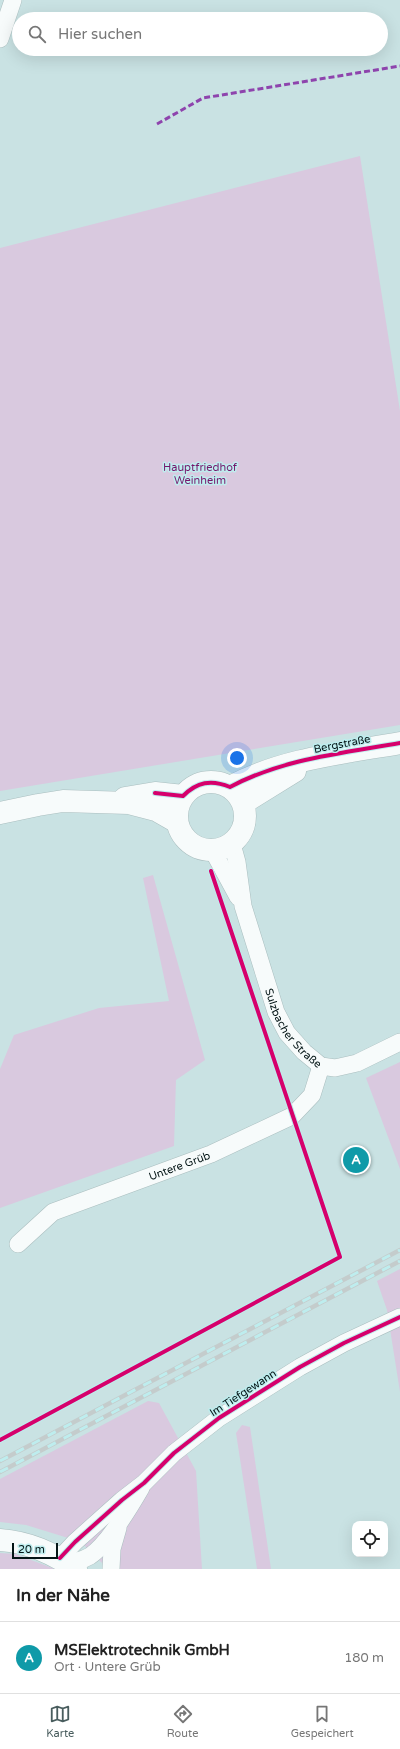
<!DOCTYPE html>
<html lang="de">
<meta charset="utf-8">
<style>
:root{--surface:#fff;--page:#f6f6f6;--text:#222;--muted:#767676;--line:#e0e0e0;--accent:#495d5e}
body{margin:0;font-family:"Varela Round",sans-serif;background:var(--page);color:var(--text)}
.controls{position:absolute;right:12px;bottom:12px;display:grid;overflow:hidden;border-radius:8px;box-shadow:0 4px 16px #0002}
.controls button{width:36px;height:36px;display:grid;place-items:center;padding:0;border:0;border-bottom:1px solid var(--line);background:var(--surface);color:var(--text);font:20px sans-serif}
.scale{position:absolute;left:12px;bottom:10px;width:46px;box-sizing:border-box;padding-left:4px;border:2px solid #041516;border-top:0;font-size:11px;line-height:14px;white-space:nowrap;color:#041516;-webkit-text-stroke:3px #beedee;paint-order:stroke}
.you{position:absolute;left:237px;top:758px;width:14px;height:14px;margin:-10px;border:3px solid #fff;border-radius:50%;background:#1a73e8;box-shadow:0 0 0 6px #1a73e833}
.badge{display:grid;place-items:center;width:26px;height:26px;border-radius:50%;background:var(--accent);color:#fff;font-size:13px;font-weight:700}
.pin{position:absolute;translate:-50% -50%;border:2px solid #fff;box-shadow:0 1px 4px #0006}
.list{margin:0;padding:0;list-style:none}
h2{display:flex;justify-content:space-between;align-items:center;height:52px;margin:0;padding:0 16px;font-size:17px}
h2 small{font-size:13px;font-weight:400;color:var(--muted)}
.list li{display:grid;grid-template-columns:26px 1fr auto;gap:12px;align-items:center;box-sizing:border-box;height:72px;padding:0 16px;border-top:1px solid var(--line)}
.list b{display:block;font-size:15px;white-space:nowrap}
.list p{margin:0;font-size:13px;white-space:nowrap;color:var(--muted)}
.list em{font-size:13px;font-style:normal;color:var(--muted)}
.icon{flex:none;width:22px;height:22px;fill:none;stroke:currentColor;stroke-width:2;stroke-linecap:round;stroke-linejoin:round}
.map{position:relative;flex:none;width:400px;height:1569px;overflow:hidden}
.search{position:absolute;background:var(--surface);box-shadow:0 4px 16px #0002;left:12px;right:12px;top:12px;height:44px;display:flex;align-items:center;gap:10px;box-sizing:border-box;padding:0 14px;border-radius:22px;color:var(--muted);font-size:15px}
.sheet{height:124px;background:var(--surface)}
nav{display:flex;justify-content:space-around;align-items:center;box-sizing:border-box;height:56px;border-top:1px solid var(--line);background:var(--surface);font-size:11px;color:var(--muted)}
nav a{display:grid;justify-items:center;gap:2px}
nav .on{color:var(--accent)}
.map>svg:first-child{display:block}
</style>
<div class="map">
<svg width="400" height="1569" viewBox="0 0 400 1569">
<rect width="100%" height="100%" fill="#c9e2e3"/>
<!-- green -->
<path fill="#d9c9df" d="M360,156L400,411V725L0,791V248Z
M153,875L205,1060L176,1080L174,1146L0,1208V1069L14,1035L99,1008L169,1001L143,878Z
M400,1062V1169L366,1078Z
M400,1269V1392L387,1310L377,1281Z
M148,1401L159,1403L196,1471L202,1569H106L103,1564L81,1542L26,1525L0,1522V1479Z
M242,1425L250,1427L271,1569H257L236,1433Z
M0,1553L15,1554L55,1569H0Z"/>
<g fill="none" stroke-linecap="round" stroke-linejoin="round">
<!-- minor casing -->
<g stroke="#aabebf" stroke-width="18">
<g id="minor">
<path d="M0,39L13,0"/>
<path id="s1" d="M232,844L237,862L243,906L276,1012L287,1033L304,1052L321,1066L335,1068L357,1063L400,1042"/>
<path d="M213,851L238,897"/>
<path id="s2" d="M18,1244L53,1212L211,1154L292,1116L312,1095L321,1066"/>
<path d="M60,1558L75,1542L122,1500L144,1483L174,1453L219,1418L300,1367L344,1343L400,1317"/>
<path d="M67,1563C75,1562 83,1560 90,1556C108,1544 130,1507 141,1488"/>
<path d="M111,1569L112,1549L118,1528"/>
</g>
</g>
<!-- secondary casing -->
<g stroke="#aabebf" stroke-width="23">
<path id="secondary" d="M177 816a34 34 0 1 1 68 0a34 34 0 1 1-68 0Z
M230,787C282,759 343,753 400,743
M125,798L155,793L183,796
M243,803L295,771
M0,813L38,805L63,801L129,803L156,810L177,822"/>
</g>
<!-- primary casing -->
<g stroke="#aabebf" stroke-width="23">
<path id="primary" d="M0,1540C29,1542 52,1553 76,1569"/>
</g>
<!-- minor -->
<use href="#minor" stroke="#f7fbfb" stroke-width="17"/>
<!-- secondary -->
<use href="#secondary" stroke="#f7fbfb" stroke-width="22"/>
<!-- primary -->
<use href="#primary" stroke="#f7fbfb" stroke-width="22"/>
<!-- rail casing -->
<g stroke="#c4cccc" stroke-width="4.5">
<path id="rail" d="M0,1461L400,1250
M0,1472L400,1261"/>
</g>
<!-- rail -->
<use href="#rail" stroke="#beedee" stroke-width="3" stroke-dasharray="9" stroke-linecap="butt"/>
<!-- quiet -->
<path stroke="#8e44ad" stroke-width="3" stroke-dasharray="6 3" stroke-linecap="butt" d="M157,124L203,98L400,66"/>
<!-- cycleway casing -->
<g stroke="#beedee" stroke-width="6">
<path id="cycleway" d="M155,793L183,796C197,782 211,779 230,787C282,759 343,753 400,743
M0,1440L340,1257L211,871
M60,1558L75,1542L122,1500L144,1483L174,1453L219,1418L300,1367L344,1343L400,1317"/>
</g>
<!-- cycleway -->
<use href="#cycleway" stroke="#d6006c" stroke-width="4"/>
</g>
<g text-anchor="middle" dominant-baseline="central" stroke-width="3" stroke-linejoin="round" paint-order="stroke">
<!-- park labels -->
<g font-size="11" fill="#75166b" stroke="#beedee">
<text x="200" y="467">Hauptfriedhof<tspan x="200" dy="13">Weinheim</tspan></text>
</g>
<!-- street labels -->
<g font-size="11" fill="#041516" stroke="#beedee">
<text transform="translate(342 744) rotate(-11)">Bergstraße</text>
<text stroke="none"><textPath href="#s1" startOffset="197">Sulzbacher Straße</textPath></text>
<text stroke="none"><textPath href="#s2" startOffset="182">Untere Grüb</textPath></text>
<text transform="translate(243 1393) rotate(-33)">Im Tiefgewann</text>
</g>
</g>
</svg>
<div class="controls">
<button><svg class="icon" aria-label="locate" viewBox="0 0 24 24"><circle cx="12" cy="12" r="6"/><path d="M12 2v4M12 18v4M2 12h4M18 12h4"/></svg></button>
</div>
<div class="scale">20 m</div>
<div class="you"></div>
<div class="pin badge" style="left:356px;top:1160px;background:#0f9aa8">A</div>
<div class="search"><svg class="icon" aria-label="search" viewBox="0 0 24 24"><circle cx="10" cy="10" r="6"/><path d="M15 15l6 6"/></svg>Hier suchen</div>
</div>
<section class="sheet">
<h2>In der Nähe<small></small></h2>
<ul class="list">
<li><span class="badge" style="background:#0f9aa8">A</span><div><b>MSElektrotechnik GmbH</b><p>Ort · Untere Grüb</p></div><em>180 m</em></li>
</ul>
</section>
<nav>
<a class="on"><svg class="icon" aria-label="map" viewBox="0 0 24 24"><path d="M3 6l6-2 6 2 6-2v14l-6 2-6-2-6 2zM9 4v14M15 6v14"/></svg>Karte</a>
<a><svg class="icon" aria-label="directions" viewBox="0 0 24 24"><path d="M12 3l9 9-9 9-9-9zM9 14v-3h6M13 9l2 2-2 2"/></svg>Route</a>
<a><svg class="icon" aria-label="saved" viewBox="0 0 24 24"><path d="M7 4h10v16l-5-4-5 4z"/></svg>Gespeichert</a>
</nav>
